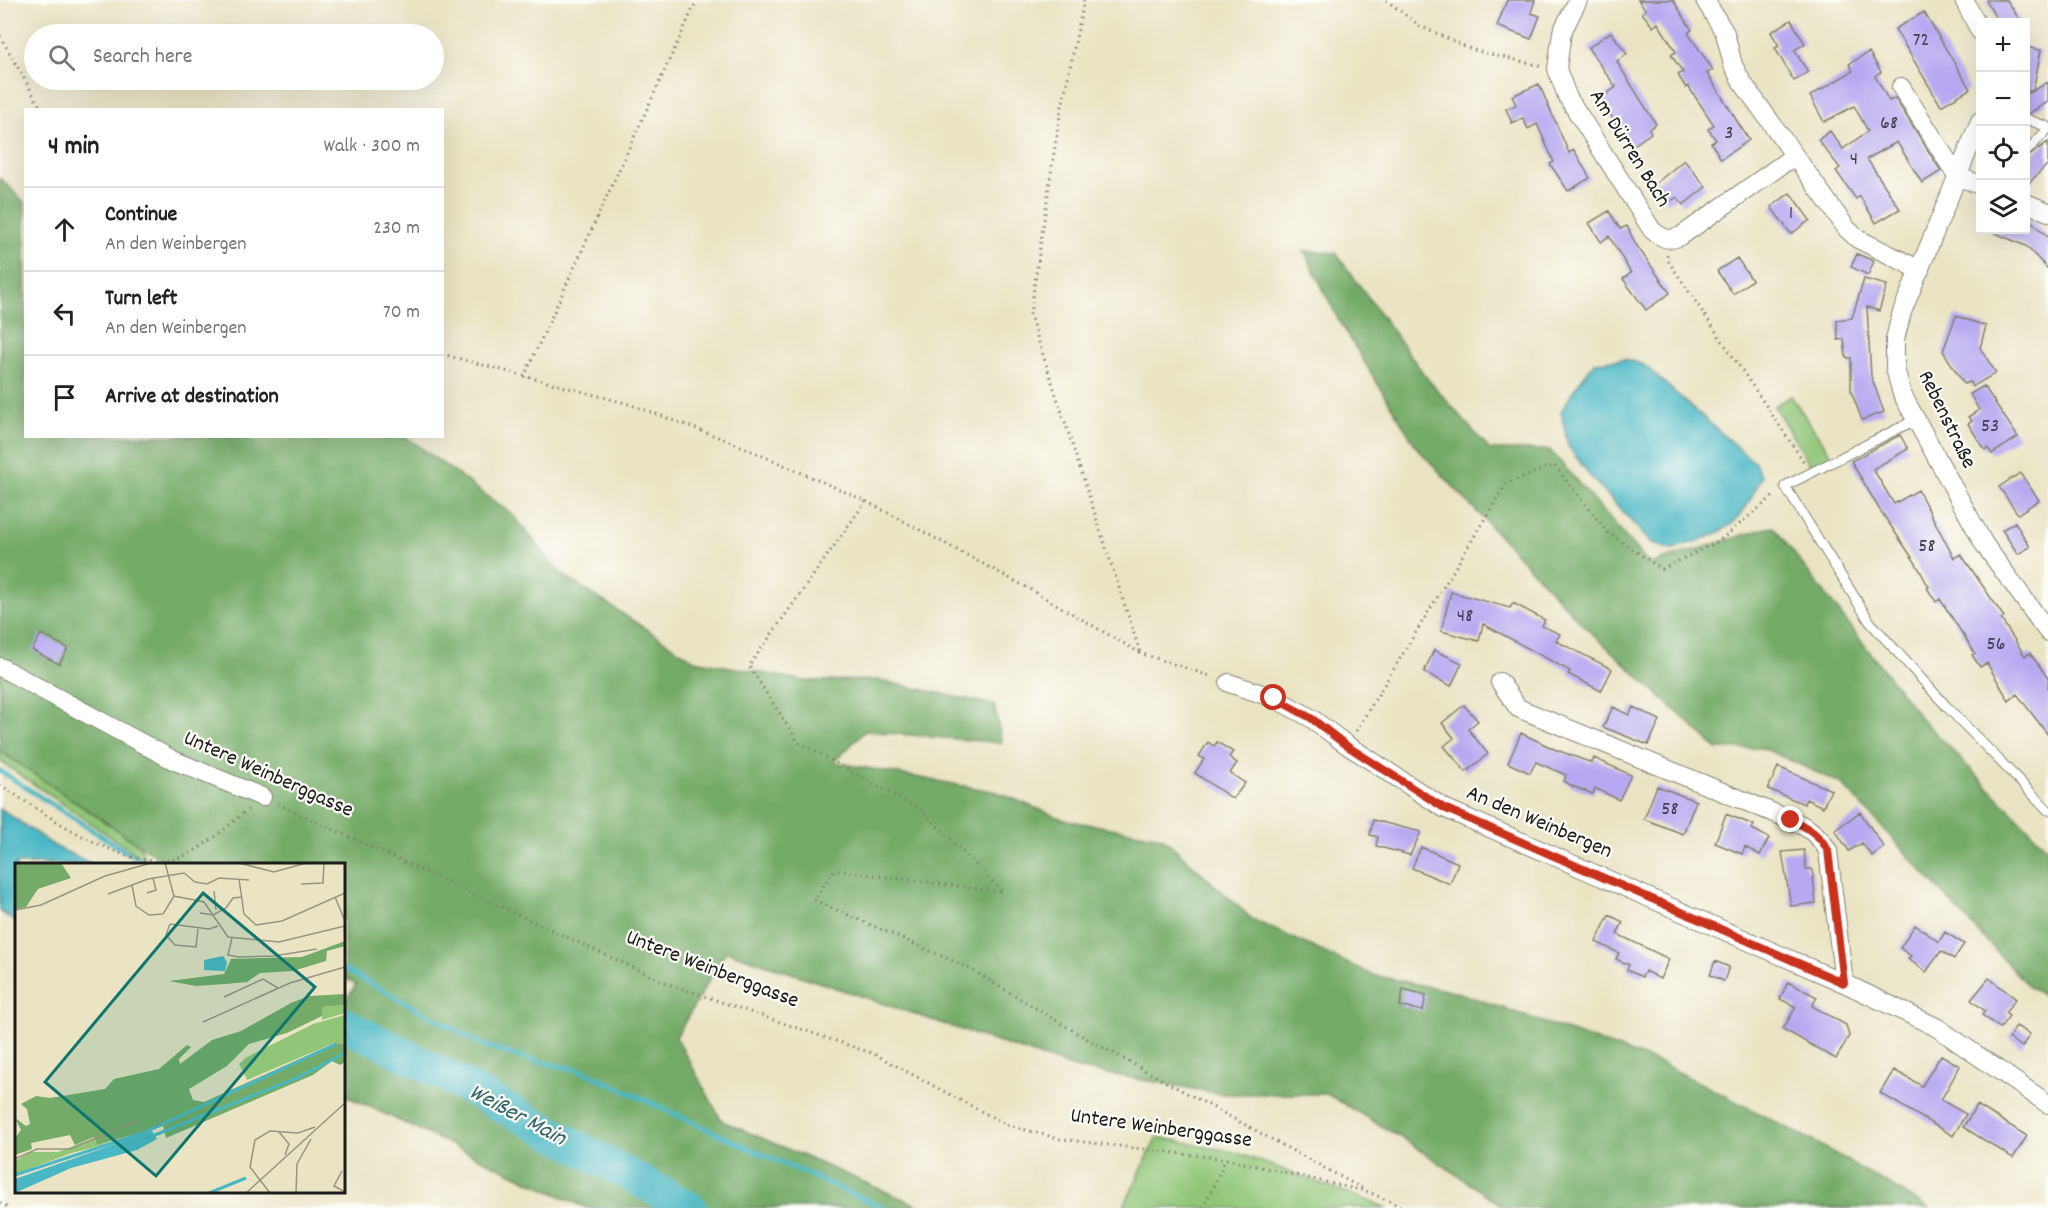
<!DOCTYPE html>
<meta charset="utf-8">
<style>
:root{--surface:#fff;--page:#f2f2f2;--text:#222;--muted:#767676;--line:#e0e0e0}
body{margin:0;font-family:Dekko,sans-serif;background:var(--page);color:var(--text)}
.controls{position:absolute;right:18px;top:18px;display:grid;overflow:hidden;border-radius:0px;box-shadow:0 6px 24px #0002}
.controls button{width:54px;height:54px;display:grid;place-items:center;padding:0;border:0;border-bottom:2px solid var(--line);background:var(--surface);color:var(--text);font:30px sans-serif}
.stop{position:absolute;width:18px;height:18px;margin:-14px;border:4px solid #c8321e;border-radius:50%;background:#fff}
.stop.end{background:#c8321e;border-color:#fff;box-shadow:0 2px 6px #0008}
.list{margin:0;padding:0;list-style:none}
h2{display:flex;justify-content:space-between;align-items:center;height:78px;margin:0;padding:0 24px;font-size:26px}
h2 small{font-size:20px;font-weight:400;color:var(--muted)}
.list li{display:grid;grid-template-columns:39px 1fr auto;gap:18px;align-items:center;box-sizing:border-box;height:84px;padding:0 24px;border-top:2px solid var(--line)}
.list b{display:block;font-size:22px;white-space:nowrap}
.list p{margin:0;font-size:20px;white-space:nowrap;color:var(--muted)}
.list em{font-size:20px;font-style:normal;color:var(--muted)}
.icon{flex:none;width:33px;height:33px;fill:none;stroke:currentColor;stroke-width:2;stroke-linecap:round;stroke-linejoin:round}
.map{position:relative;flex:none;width:2048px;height:1208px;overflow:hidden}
.search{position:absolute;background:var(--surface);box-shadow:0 6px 24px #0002;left:24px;top:24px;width:420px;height:66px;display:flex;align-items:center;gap:15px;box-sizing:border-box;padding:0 21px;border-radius:33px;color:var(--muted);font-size:22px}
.panel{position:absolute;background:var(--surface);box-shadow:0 6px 24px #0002;left:24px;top:108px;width:420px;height:330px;border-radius:0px}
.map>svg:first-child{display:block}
</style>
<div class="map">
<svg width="2048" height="1208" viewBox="0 0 2048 1208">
<rect width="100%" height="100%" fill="#fdfcf7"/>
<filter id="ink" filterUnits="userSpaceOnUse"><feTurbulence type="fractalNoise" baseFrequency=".0167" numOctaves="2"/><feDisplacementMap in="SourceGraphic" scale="12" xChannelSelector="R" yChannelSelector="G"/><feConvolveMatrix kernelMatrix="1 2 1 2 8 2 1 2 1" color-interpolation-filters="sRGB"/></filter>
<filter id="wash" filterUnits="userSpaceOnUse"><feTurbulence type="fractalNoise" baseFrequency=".008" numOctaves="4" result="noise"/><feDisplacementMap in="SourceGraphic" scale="24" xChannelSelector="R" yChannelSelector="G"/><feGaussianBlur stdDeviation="1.35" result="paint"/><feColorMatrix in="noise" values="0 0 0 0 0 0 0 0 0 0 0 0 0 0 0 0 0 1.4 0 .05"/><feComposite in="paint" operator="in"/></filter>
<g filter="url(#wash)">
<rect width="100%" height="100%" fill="#eae4c4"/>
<!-- green -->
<path fill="#91c678" stroke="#56714a" stroke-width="1.5" d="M1791,396L1833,457L1812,468L1774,406Z
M0,751L140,846L146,861L0,761Z
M1157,1137L1235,1152L1388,1208H1123Z"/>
<!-- forest -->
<path fill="#74ab68" stroke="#486442" stroke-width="1.5" d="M0,178L25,203L26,436H318L326,440L341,436L406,437L512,514L561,574L694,660L805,681L877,680L994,705L1002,743L865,731L834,762L997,792L1065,820L1162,837L1252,919L1373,975L1460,993L1663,1064L1815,1142L1929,1208H1506L1405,1140L1327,1094H1222L1075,1068L726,951L676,1037L722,1121L924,1208H586L344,1095V1002L356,985L344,977V864H168L0,751Z
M1304,251L1336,253L1426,377L1490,450H1550L1649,564L1773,526L1920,717L2048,849V999L2029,987L1842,784L1763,748L1717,749L1584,626L1417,448L1338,319Z"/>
<!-- water -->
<path fill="#4ab7c4" stroke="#336a70" stroke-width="1.5" d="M1625,359L1644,365L1755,463L1762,477C1755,490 1748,507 1738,518C1723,535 1691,543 1670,550L1650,542L1590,476L1568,446L1561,412L1575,388L1595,362Z
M0,808L56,847L92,864H16V922L0,911Z"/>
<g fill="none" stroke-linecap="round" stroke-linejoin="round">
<!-- stream -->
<path stroke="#4ab7c4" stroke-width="5" d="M0,771L145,864
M344,969L485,1046L523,1058L583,1071L748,1148L884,1208"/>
<!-- river -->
<path stroke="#4ab7c4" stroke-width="33" d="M344,1024L437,1071L690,1208"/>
</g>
<g id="blocks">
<!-- building -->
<path fill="#b7a8f1" d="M1507,0H1535L1531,13L1540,16L1531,39L1497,26Z
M1638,0H1673L1692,30L1688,33L1713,70L1707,73L1749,140L1721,159L1711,143L1716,140L1708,129L1714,125L1688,86L1686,88L1678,75L1683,72L1671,55L1676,52L1658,23L1653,27L1642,13L1646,10Z
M1986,0H2007L2021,22H1998Z
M1924,12L1970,89L1941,106L1895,29Z
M1791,20L1805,44L1794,50L1808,72L1794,81L1775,48L1779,46L1771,32Z
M1611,32L1627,54L1617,61L1620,67L1656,124L1649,129L1651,133L1631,147L1600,99L1616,87L1588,48Z
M2025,47L2041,50L2033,91L2048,82V102L2030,113L2025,112V96L2033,91H2025Z
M1869,52L1881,72L1875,76L1889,101L1895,98L1941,171L1922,183L1897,142L1867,159L1900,209L1876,223L1860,196L1856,199L1836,171L1840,168L1818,140L1830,131L1843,149L1868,131L1854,106L1824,122L1810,96L1853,71L1849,64Z
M1539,84L1569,153L1574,150L1590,178L1568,191L1550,164L1554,162L1537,124L1528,129L1523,118L1512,123L1506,109L1516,105L1512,96Z
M2048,142V164L2025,187V159Z
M1684,160L1706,187L1683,205L1677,197L1668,203L1654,185Z
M1790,193L1810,220L1791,234L1771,207Z
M1609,211L1620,229L1627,226L1635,243L1670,293L1646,310L1623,279L1631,273L1609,236L1601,242L1589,223Z
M2025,215L2048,237V269L2026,246L1988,230H2025Z
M1857,254L1874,261L1868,275L1851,267Z
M1737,258L1752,280L1733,294L1717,271Z
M1864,279L1887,285L1879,311L1867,307L1871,376L1884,412L1862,420L1851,391V358H1846L1844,339L1838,340L1837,320L1852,318Z
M1956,316L1986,326L1980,348L1996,373L1972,387L1970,382L1964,384L1943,351Z
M1984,386L2018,437L1992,454L1988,448L1985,450L1968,424L1972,421L1968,417L1979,410L1970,394Z
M1900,435L1908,449L1873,469L1894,504L1918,490L1954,558L1961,554L2004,617L2001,619L2025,656L2030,653L2048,678V735L2017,694L2009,701L1987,663L1980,667L1972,655L1975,653L1940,599L1936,602L1927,588L1929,587L1915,562L1878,507L1851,461Z
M2020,473L2039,500L2018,514L1999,487Z
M2015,522L2030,547L2018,554L2002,530Z
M1451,592L1510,608L1513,603L1545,620L1542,626L1560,634L1556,641L1612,669L1601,691L1568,674L1570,671L1483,624L1479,641L1441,631Z
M41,634L68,648L59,664L32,650Z
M1434,650L1462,663L1451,686L1424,672Z
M1464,705L1478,721L1468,729L1488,754L1466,772L1444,746L1454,738L1442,723Z
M1613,707L1629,715L1633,707L1660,720L1648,745L1603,727Z
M1521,733L1554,749L1592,763L1594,758L1631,775L1619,800L1595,788L1593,794L1572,786L1564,781L1566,775L1536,762L1530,773L1508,763Z
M1208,742L1214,746L1217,742L1233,752L1229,757L1237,763L1230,773L1245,783L1233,799L1195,773L1204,759L1199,756Z
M1778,767L1831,790L1823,807L1806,799L1804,804L1768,789Z
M1657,786L1696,801L1683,834L1644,819Z
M1860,812L1884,847L1872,856L1862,843L1849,851L1835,830Z
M1726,814L1754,825L1752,829L1769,838L1760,855L1745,847L1742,854L1715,843Z
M1373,820L1421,832L1410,855L1376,846L1378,837L1370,835Z
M1421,847L1458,863L1450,884L1412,868Z
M1804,850L1806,869H1812L1816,903L1791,906L1782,852Z
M1609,915L1623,922L1617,934L1669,959L1660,979L1645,971L1642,977L1627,970L1629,965L1616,959L1619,953L1596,942Z
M1915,925L1939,942L1945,932L1964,944L1954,959L1941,951L1926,972L1908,959L1911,956L1900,948Z
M1715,961L1729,967L1724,981L1710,975Z
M1989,978L2016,999L2005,1013L2009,1016L2000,1028L1982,1015L1985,1011L1971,1000Z
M1788,982L1817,997L1812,1006L1846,1025L1849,1036L1836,1059L1783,1029L1796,1007L1780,999Z
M1403,989L1426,995L1423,1011L1400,1006Z
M2016,1026L2030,1034L2022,1047L2009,1038Z
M1941,1055L1960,1066L1941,1100L1966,1114L1953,1136L1880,1093L1894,1070L1922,1086Z
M1977,1105L2027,1136L2013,1158L1963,1127Z"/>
</g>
</g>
<g filter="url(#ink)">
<use href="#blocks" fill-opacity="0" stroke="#838070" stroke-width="1.5"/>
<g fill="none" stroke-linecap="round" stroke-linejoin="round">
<!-- lane casing -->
<g stroke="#838070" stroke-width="11">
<path id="lane" d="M2026,119L2048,127
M2026,152L2048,129
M1915,420L1785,486L1870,622L1947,707L2048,810"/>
</g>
<!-- street casing -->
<g stroke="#838070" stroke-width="20">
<path id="street" d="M1578,0L1562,32L1557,69L1567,96L1652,230C1662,238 1668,242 1681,236L1794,156
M1705,0L1725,33L1733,65L1742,82L1847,229L1858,239L1920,270
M1964,0L1980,31
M1901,87L1957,176L1980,185
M1980,121L1902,312L1895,339V368L1902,394L1984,544L2048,632
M2026,203L2048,212
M0,667L173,760L262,797
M1500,682L1518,708L1791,820C1808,827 1819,835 1828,851L1844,983
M1229,683L1274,698L1311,718L1347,745L1444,808L1844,983L1936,1027L2048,1104"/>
</g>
<!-- path -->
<path stroke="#838070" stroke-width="3" stroke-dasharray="1.5 4.5" stroke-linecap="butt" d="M1084,0L1058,126L1030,315L1140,652
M1386,0L1420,26L1473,50L1541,66
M0,36L42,110
M1667,255L1669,262L1804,462
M442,354L629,404L729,441L866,501L1028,588L1140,653L1213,677
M524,377L697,0
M866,501L749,666L798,742L921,810L1003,892L834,870L814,900L967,967L1089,1040L1365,1190
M1356,731L1506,484L1554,465L1607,532L1662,569L1719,541L1776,494
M0,785C41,811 122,870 171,860C201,853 225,828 248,809
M278,804L671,985L874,1054L1007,1125L1060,1139L1226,1159L1369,1192L1404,1208
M0,1203L9,1208
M1203,1208L1226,1159"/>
<!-- lane -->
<use href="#lane" stroke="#fff" stroke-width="9"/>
<!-- street -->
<use href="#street" stroke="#fff" stroke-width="18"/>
</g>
</g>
<g fill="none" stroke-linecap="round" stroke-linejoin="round" filter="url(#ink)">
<!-- route -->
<path stroke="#c8321e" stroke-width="8" d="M1274,698L1311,718L1347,746L1444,808L1844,983L1828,850C1819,835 1808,827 1791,820"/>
</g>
<g text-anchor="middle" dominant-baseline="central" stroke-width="4.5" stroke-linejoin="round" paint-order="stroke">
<!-- number labels -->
<g font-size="20" fill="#433f51">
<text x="1921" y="41">72</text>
<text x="1889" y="124">68</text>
<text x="1729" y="134">3</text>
<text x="1854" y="160">4</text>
<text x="1791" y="214">1</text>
<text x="1990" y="427">53</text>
<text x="1927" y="547">58</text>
<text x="1465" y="617">48</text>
<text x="1996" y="645">56</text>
<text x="1670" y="810">58</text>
</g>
<!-- street labels -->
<g font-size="22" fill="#1c1c1c" stroke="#fdfcf7">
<text transform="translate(1629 149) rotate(58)">Am Dürren Bach</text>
<text transform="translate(1946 420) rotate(64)">Rebenstraße</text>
<text transform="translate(268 775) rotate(24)">Untere Weinberggasse</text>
<text transform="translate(1539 823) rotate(23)">An den Weinbergen</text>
<text transform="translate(712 970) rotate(21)">Untere Weinberggasse</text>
<text transform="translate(1161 1129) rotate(8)">Untere Weinberggasse</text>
</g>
<!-- water labels -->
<g font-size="24" font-style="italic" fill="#316268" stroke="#fdfcf7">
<text transform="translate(517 1116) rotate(28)">Weißer Main</text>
</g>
</g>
<!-- overview -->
<g transform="translate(15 863)">
<rect width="330" height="330" fill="#eae4c4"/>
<path d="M330,142V150L307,157V144ZM330,152V181L319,180L232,217L224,201L232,194L298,161ZM120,273L57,290L0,311V298L16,289H43L79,275L82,282Z" fill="#91c678"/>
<path d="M0,0H46L56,15L23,26L11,44L0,46ZM330,78V83L312,88L311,98L278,108L245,110L232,119L210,121L181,123L154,118L209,111L216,96L287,94ZM330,131V142L307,144V153L272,170L234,181L212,203L174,226L178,237L189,239L320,180L330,181V199L325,202L317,198L298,212L151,275L148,263L82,282L79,274L60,282L55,272L16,280L17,286L0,292V275L6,267L0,255L11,263L15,261L12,246L6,241L21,233L35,235L90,226L99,216L144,206L172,182L176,184L164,196L165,201L197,177L226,168L276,140L294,133Z" fill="#74ab68"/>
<path d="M208,93L212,99L210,108L189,107V97ZM137,268L142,276L122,287L56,305L0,330V316Z" fill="#4ab7c4"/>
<path fill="none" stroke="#4ab7c4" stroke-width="3" d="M135,274L282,215L330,190M0,312L128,270L321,181M194,330L231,315"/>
<path fill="none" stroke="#989481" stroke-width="1.5" d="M150,0L159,33L189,39L213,74L264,79L330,63M224,0L259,9L291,0M224,16L229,51L241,62L267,58L330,30M286,21L308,20L309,0M117,22L121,43L134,52L148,51M199,28L201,47M132,30L141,27L138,15M93,31L133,16L169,10L180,19L192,21L204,15L234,17M320,34L330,58M0,47L26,42L90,13L136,0M185,50L198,52L211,45L218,35L227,34M148,51L159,33M155,61L151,72L160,82L181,84L183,66M155,61L194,66L203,63M217,75L213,92L223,94L259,93L302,86M0,115V139M209,134L248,116L263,125M188,159L275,120L330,104M264,269L274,281L270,292M0,296L22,286H55L124,257M327,308L319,323L330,329M231,330L330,240M255,330L235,304L240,277L255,268L283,270L300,264M281,330L282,301L296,276"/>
<path fill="#0f766e" fill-opacity="0.15" stroke="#0f766e" stroke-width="3" d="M188,30L300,124L141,313L30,219Z"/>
<rect width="330" height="330" fill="none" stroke="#1c1c1c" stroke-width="3"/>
</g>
</svg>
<div class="controls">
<button>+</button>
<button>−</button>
<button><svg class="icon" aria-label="locate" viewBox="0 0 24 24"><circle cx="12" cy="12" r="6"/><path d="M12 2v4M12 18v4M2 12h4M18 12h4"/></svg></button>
<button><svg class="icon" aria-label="layers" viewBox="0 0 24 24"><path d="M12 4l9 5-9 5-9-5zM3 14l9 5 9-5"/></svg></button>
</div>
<div class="stop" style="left:1274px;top:698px"></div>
<div class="stop end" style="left:1791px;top:820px"></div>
<div class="search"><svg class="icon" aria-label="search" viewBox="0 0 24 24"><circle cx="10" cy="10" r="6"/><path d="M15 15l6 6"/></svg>Search here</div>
<section class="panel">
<h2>4 min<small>Walk · 300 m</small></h2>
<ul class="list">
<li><svg class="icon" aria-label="ahead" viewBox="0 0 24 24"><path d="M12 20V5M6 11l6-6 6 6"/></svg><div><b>Continue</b><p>An den Weinbergen</p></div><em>230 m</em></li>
<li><svg class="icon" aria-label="left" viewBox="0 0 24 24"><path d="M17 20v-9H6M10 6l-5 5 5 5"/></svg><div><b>Turn left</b><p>An den Weinbergen</p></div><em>70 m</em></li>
<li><svg class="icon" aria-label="arrive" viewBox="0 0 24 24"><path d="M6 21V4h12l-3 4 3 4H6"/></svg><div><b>Arrive at destination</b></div></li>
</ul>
</section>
</div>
